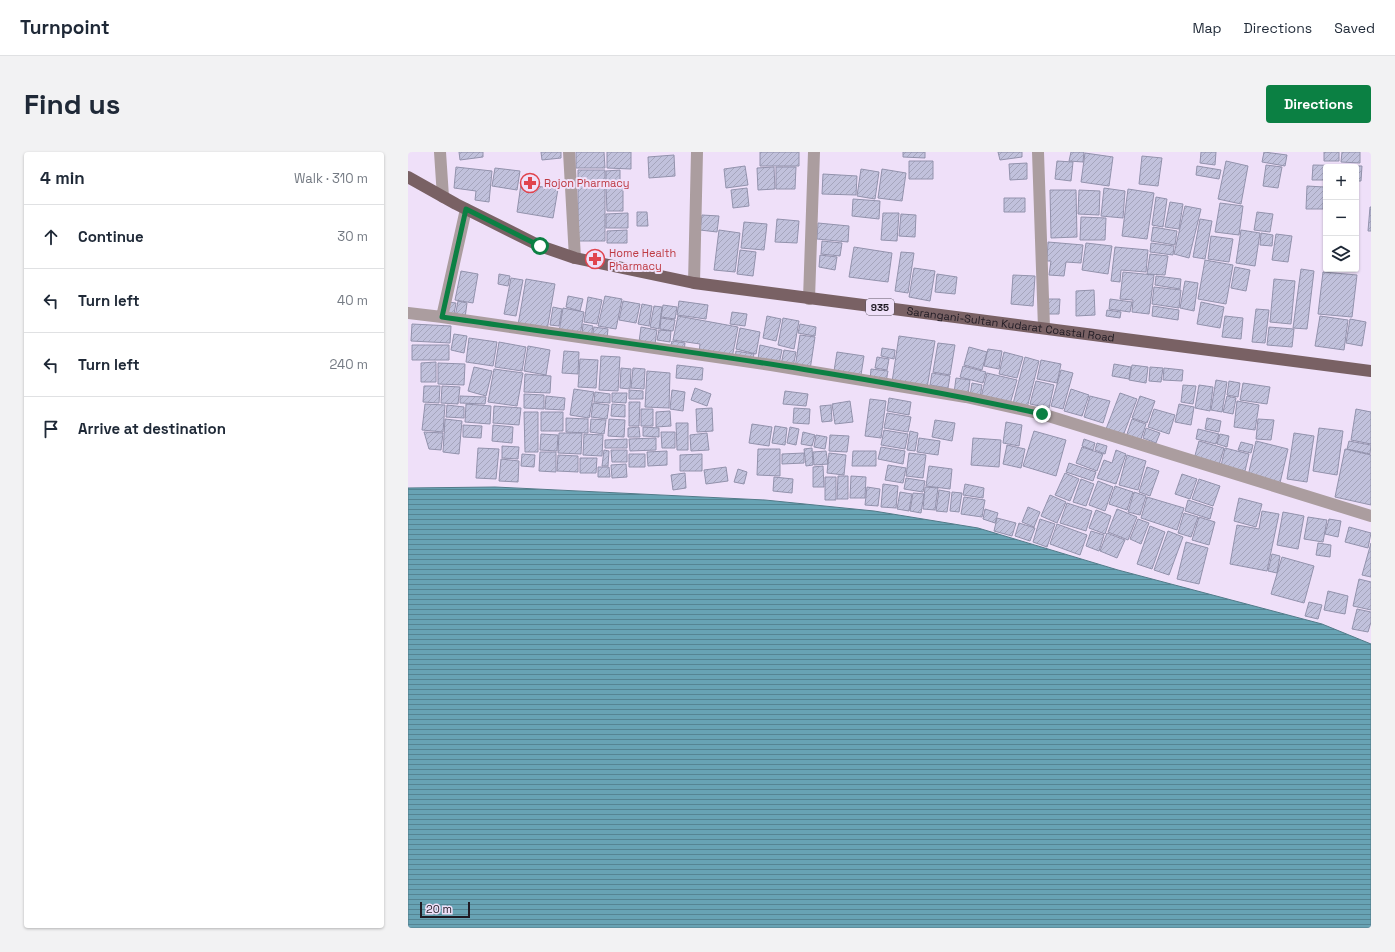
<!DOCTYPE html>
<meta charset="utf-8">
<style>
:root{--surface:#fff;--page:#f2f2f3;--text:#1f2937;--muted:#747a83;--line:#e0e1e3;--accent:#0b8043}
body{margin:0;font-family:"Space Grotesk",sans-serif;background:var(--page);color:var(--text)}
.controls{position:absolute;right:12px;top:12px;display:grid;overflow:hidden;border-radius:4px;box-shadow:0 1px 3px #0004}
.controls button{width:36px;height:36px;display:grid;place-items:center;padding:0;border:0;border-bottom:1px solid var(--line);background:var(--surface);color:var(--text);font:20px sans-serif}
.scale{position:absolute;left:12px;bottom:10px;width:50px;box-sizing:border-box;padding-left:4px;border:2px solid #1f1a23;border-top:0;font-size:11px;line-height:14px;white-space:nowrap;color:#1f1a23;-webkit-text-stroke:3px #efe0f9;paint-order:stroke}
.stop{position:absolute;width:12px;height:12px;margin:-9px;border:3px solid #0b8043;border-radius:50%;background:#fff}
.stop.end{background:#0b8043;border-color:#fff;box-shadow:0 1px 4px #0008}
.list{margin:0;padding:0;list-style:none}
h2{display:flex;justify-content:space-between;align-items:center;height:52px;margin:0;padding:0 16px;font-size:17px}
h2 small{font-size:13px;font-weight:400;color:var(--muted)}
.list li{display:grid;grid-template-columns:26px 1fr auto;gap:12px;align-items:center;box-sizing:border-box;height:64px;padding:0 16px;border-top:1px solid var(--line)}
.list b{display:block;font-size:15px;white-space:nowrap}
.list em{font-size:13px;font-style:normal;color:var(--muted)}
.icon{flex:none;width:22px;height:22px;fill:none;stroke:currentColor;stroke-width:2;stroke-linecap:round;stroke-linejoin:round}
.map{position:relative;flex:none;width:963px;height:776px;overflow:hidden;border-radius:4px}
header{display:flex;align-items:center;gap:24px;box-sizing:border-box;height:56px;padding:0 20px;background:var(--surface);border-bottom:1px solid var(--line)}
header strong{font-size:19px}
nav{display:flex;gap:22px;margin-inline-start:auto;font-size:14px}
.intro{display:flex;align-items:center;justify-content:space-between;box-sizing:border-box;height:96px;padding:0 24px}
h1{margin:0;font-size:28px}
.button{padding:10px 18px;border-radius:4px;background:var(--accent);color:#fff;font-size:14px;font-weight:700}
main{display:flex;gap:24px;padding:0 24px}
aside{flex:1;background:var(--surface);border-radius:4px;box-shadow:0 1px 3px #0004}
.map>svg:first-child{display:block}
</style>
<header>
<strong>Turnpoint</strong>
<nav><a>Map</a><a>Directions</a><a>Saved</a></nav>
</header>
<div class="intro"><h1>Find us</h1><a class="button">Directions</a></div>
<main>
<aside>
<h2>4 min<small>Walk · 310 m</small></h2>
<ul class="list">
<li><svg class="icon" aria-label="ahead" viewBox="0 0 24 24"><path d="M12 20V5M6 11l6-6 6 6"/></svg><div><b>Continue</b></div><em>30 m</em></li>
<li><svg class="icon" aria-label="left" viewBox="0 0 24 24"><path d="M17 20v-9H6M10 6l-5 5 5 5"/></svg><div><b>Turn left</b></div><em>40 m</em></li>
<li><svg class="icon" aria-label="left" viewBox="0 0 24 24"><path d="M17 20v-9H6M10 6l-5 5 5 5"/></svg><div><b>Turn left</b></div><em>240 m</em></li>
<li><svg class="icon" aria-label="arrive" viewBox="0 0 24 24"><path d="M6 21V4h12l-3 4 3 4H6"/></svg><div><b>Arrive at destination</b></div></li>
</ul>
</aside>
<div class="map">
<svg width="963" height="776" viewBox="0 0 963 776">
<defs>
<pattern id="water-rules" width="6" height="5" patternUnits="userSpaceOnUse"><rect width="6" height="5" fill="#68a3b4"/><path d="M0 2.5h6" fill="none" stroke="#558492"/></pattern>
<pattern id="building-hatch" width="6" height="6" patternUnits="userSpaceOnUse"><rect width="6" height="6" fill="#c1c1dc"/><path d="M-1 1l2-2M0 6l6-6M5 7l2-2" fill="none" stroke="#a5a5bc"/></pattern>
</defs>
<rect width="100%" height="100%" fill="#efe0f9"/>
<!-- water -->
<path fill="url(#water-rules)" stroke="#527a88" d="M87,335L357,348L466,359L570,376L710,418L914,472L963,492V776H0V336Z"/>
<!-- building -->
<path fill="url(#building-hatch)" stroke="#9292ac" d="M51,0H75V5L52,8Z
M133,0H153V6L134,8Z
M168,0H196L197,16H168Z
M199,0H223V17L199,16Z
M352,0H391V14H352Z
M495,0H517V6L495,5Z
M590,0H614V5L592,8Z
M663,0H676L675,10L661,9Z
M793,0H808L807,13L792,11Z
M856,0L879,3L877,14L854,10Z
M916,0H931V9H916Z
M934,0H952V11L933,10Z
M677,1L705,5L701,34L673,30Z
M266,3L267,24L241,26L240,5Z
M734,4L754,6L750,34L731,32Z
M501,9H525V27H501Z
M649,9L665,10L663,29L647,27Z
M818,9L840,14L833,52L810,47Z
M619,11V27L602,28L601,12Z
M858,13L874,15L870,36L855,34Z
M905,13L954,14L953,29H948V15H918V28H904Z
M337,14L340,33L318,36L316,17Z
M789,14L813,18L811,27L788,23Z
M48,15L84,19L81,50L67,48L68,39L46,36Z
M366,15L367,37L350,38L349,16Z
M368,15H388L387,37H368Z
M87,16L112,19L109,38L84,34Z
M453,17L471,20L467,47L449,44Z
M474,17L498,21L494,49L470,46Z
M170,18H197V89H170Z
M212,18V34H198V19Z
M415,22L449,24L448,43L414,42Z
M113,32L150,37L145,66L109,60Z
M899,34L916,35L915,57H898Z
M198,35H215V59H199Z
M339,36L341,54L325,56L323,38Z
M696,36L717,39L715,66L693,64Z
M720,37L746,41L739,87L714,84Z
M642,38H668L669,85L643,86Z
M671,38L692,39L691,63L670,62Z
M748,45L759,47L755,75L744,73Z
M596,46H617V60H596Z
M445,47L472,49L471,67L444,64Z
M762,50L775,52L771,77L757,75Z
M812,51L835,54L831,83L807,80Z
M777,54L793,57L781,106L766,102Z
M962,55H963V79H960Z
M229,60H239L240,74H229Z
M849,60L865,62L862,80L846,78Z
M220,61V76H198V62Z
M475,61H491L489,89L473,88Z
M493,62L508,63L507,85L491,84Z
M294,63L311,64L309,80L292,78Z
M673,65L698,66L697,88H672Z
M369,67L391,69L389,91L367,90Z
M792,67L804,69L797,107L785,105Z
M336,70L359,72L356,98L333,96Z
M410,71L441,74L440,90L409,87Z
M745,75L769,79L767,93L743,89Z
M219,78V91H199V79Z
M311,78L332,81L327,120L306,118Z
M833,78L852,81L847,114L828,111Z
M853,81L865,83L864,94L852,93Z
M868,82L884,84L880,110L864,108Z
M803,84L825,87L821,110L800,107Z
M414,89L434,91L432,104L413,102Z
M640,90L675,93L673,111L658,110L656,124L641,123L643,109H639Z
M678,91L704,94L700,122L674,118Z
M743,91L766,94L765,103L742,100Z
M446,95L484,101L480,130L441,125Z
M707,95L740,98L738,120L713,118L712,130L703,129Z
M332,98L348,100L345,124L329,122Z
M493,100L506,101L500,141L487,139Z
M742,102L760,104L757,123L739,122Z
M412,103L429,105L427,118L411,115Z
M797,108L825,113L818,152L790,147Z
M827,115L842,118L838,139L823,136Z
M506,116L527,119L522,149L501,145Z
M893,117L906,119L899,177L885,176Z
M53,119L70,122L65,151L47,148Z
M715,120L746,123L741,162L724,160L725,148L712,147Z
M915,120L949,123L944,165L910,162Z
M91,122L102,124L100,134L90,132Z
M529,122L549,125L547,142L527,140Z
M605,123L627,124L625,154L603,152Z
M748,124L773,127L772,137L747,133Z
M103,126L115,128L108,164L96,162Z
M118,127L147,132L139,178L110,173Z
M866,127L887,129L883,172L862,170Z
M777,129L790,131L786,159L772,156Z
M746,135L773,138L771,156L744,152Z
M686,138L687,163L668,164V139Z
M160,144L175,147L172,159L158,155Z
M197,144L214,147L208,177L190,174Z
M180,145L194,148L189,172L176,170Z
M640,147H652L651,162H640Z
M702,147L724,150L722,160L701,157Z
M50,149L59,151L57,166L47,165Z
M215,149L232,152L228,171L211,168Z
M271,149L300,153L298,167L269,163Z
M40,150L48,151L46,162L39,161Z
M793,150L816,155L812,176L789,172Z
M234,152L244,154L241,174L230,172Z
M255,153L269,155L267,167L253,165Z
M246,154L254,155L251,177L242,175Z
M745,154L771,158L770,168L744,164Z
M145,155L154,157L151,174L142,173Z
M155,156L176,160L172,184L151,180Z
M848,157L861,158L857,191L844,190Z
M699,158L713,160L712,166L698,164Z
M324,160L339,162L337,174L322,172Z
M270,164L330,175L324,206L291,200L292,192L265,188Z
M359,164L373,167L368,189L355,186Z
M817,164L835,166L833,187L814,185Z
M912,164L940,168L936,198L907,194Z
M253,166L267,168L265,179L252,177Z
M375,166L391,169L386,197L370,193Z
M942,167L958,170L954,194L938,191Z
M4,172L43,174L42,191L3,189Z
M175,172L185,174L183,185L174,183Z
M392,172L408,175L407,184L390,181Z
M186,175L200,177L199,187L184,185Z
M233,175L249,178L247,192L231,190Z
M861,175L886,177L884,195L859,193Z
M332,176L352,180L348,202L328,197Z
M251,178L263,179L262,190L249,188Z
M46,182L59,184L56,201L43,198Z
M392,183L407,185L402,218L387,216Z
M491,184L527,189L519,236L484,230Z
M61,186L89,190L85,214L58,210Z
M264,189L277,191L276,199L262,197Z
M91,190L118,195L114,219L87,215Z
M530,191L547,193L542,223L525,220Z
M4,193H41V208H4Z
M352,193L374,198L371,212L350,207Z
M120,194L142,198L138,223L116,219Z
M561,195L579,200L574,218L556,213Z
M474,196L487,198L486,207L473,204Z
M580,197L594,199L591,217L576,214Z
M376,198L388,200L385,215L373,213Z
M156,199L171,200L170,222L154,221Z
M328,199L346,202L344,210L327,207Z
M429,200L456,204L453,223L426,219Z
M596,200L615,205L609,226L591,222Z
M193,204L212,205L210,239L191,238Z
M469,205L481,207L479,218L467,216Z
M617,205L631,209L619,256L605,252Z
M172,207L190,208L188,236L170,235Z
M633,208L653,212L649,231L629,227Z
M28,210V230H13V211Z
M30,211L57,212L56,233L30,232Z
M706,212L723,215L721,227L704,224Z
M269,213L295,216L294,228L268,226Z
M724,213L740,215L738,231L721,228Z
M555,214L578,220L575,231L552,225Z
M66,215L84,219L78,244L60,239Z
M742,215L755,216L753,230L741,229Z
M213,216L223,217L222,237L212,236Z
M225,216L237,217L236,237L223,236Z
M756,216L775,218L774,229L755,228Z
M86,217L115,221L109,254L80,250Z
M463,217L480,219L478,230L462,228Z
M653,218L665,221L655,257L643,254Z
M239,219L262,221L261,256L237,255Z
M524,221L542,224L540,236L522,233Z
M579,221L609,228L602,252L573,245Z
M117,222L143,224L142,241L116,240Z
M548,226L562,228L560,243L546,241Z
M808,228L819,230L814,260L803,258Z
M628,229L646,233L641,256L622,252Z
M821,229L832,231L830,245L819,243Z
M564,231L574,233L572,246L562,244Z
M835,231L862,235L859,252L832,248Z
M775,233L788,234L785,252L773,250Z
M791,233L805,235L802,259L787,256Z
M16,234H32L31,251L15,250Z
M34,234L52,235L50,252L33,251Z
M287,236L303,242L299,254L283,248Z
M166,237L186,240L181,266L162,263Z
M663,237L681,243L674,264L656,259Z
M221,238L235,239V247H221Z
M264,238L277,240L275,259L262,257Z
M377,239L400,242L398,254L375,252Z
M187,240L202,242V251L186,250Z
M204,241H219L218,251L204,250Z
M712,241L729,247L715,284L698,277Z
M116,242L136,243V257L116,256Z
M52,244L78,245L77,252L52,251Z
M138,244L157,246L156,258L137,257Z
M682,244L702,249L695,271L676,265Z
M732,244L747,249L739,271L724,266Z
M819,244L828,246L825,262L815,260Z
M481,246L503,250L501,263L479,259Z
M462,247L478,249L473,286L457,284Z
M442,249L445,270L427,272L424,252Z
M829,249L851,253L847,278L826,275Z
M221,250H232L231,274H221Z
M185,251L201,253L199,267L183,265Z
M17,252L37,253L35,280L14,278Z
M58,252L83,254L82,272L57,270Z
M204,252L217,253V265L203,264Z
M771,252L786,255L783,273L767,270Z
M39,253L56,255V266L38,265Z
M423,253L424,269L414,270L412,254Z
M86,254L113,256L111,273L85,271Z
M304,256L305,279L289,280L288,257Z
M386,256L402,257L401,272L385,271Z
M233,257H245V274H233Z
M746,257L767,263L761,282L740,275Z
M948,257L963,260V292L943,288Z
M262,259L263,274L248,275V260Z
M116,260H130V300H117Z
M133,260H155V279H133Z
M479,261L503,265L500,280L476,276Z
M158,266L180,267V281L158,280Z
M799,266L813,269L811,280L797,277Z
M37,267L54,269L51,302L35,300Z
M183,267L198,268L196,282L182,280Z
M201,267L217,268L216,285L200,284Z
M724,267L738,272L732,290L718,285Z
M850,267L866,268L863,288L848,287Z
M527,268L547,271L544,289L524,285Z
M598,270L614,273L611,294L595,291Z
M268,271H280V298H269Z
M344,272L364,275L361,294L341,291Z
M55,273L74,274L73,286L55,285Z
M85,273L105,275L104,291L84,289Z
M367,274L379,276L377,293L364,291Z
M231,275L232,285H220V276Z
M235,275L251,276V285L235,284Z
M382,275L391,277L388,293L379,291Z
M738,276L752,281L748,291L735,286Z
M911,276L935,279L929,323L905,319Z
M790,277L811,282L808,292L788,287Z
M476,278L500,282L497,297L473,293Z
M502,279L510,281L507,299L499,298Z
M626,279L658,288L648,324L615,314Z
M16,280L35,281L33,298L21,297Z
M253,280H267V296H254Z
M395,280L407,283L404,294L393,292Z
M151,281H174L173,302L150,301Z
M299,281L301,298L283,299L282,283Z
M886,281L906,284L899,330L879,327Z
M133,282L150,283L149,299L132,298Z
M176,282L195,283L194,304L175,303Z
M812,282L821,284L819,295L809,292Z
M408,283L419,285L417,297L406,295Z
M422,283L441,284L439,300L421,299Z
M248,286V298L222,299L221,287Z
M511,286L532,289L530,303L509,300Z
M565,286L593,288L591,315L563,313Z
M219,287V296H197V288Z
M676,287L687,291L685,298L674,294Z
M791,289L816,296L811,313L786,307Z
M848,289L880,297L872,331L840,324Z
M941,289L963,293L962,302L939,297Z
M833,290L845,293L843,301L830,298Z
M689,291L699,294L697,302L687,298Z
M599,293L617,297L613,316L595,312Z
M94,294L111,295L110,307L94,306Z
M473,295L497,299L495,312L470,307Z
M674,295L695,302L689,319L668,311Z
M70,296L91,297L88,327L68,326Z
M404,296L405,313L398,314L396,297Z
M817,296L841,302L837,319L813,314Z
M350,297H372V324L349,323Z
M937,297L963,303V353L927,345Z
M196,298L201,299L200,314H194Z
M203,298H219V310H204Z
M708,298L718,302L708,332L689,326L696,308L704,311Z
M259,299V313L240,314L239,300Z
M418,299L420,312L406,313L405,300Z
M445,299H468V314H444Z
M132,300H148V320L131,319Z
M396,301V311L374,312V302Z
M421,301L438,303L436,323L419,321Z
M501,301L518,303L515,326L498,324Z
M114,302L127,303L126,315L113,314Z
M221,302H237V315H221Z
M294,302V319H272V303Z
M150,303L170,304V320L149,319Z
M719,303L738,309L730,338L711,333Z
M172,306H189L188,321H172Z
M93,307L111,309L110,330L91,329Z
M661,311L688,320L685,329L658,320Z
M218,312L219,325L204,326L203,313Z
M480,313L498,316L495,331L477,328Z
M415,314L416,335H405V315Z
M521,314L544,317L542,337L518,334Z
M190,315H201L202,325H190Z
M318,315L320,329L298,332L296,318Z
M739,315L751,319L742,344L731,340Z
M330,317L339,320L336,332L326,330Z
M277,321L278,336L265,338L263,323Z
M657,321L671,327L662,349L647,343Z
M774,322L789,327L782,347L767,342Z
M430,324H440V347H429Z
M443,324L458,325L457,346H442Z
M366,325L385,327L384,341L365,339Z
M417,325H428V348H417Z
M498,326L517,329L515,340L496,337Z
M673,327L686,332L678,354L665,350Z
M791,327L812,334L805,354L784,347Z
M690,329L705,335L697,359L681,353Z
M475,332L490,334L488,356L473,355Z
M557,332L576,336L575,346L555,343Z
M707,334L725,340L719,358L701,352Z
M459,335L472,337L470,354L457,353Z
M517,335L530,336L527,358L515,357Z
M531,338L542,340L539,360L528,359Z
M492,340L504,342L501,359L489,357Z
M544,340L554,341L551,360L542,359Z
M726,340L738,344L732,363L720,360Z
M505,341L516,342L513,361L502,359Z
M642,343L658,350L649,371L633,364Z
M556,345L577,348L574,365L553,362Z
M739,345L776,356L769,378L733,366Z
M831,346L854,352L848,375L826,369Z
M780,348L805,356L802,367L777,359Z
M659,351L684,359L678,379L652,371Z
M620,355L632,360L626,375L614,370Z
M577,357L590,361L587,371L575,367Z
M709,357L729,365L720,388L700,380Z
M688,358L703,364L697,382L681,376Z
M854,359L871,362L859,419L822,412L829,373L851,377Z
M875,360L896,364L890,397L869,393Z
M776,361L790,365L783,385L770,381Z
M791,365L807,370L801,393L784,388Z
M900,365L919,368L915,390L896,387Z
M589,366L608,371L604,384L586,379Z
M632,367L647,372L639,395L625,390Z
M730,367L741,371L733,392L722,387Z
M921,367L933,369L930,385L917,382Z
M611,371L627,376L622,389L607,384Z
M649,372L679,383L672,403L642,392Z
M742,374L757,380L744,417L729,412Z
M941,375L963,381L960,396L937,390Z
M683,379L696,383L691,399L678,394Z
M760,379L775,385L761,423L746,418Z
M699,381L717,388L709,406L692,399Z
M778,390L800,396L791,432L769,427Z
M910,391L923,393L922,405L908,403Z
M963,391V425L954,423Z
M864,402L872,404L869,421L860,419Z
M874,405L906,414L896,451L863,442Z
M951,427L963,430V458L945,454Z
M920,439L940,444L937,462L916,458Z
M901,450L914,453L910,467L897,464Z
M949,457L963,460V470L960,480L944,477Z"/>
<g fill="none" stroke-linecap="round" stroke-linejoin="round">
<!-- minor -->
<path stroke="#ab9d9f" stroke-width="12" d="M32,0L35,45
M161,0L167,106
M630,0L636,176
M286,131L289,0
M401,147L406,0
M0,161L34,165L363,213L558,245L634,262L963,364
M34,165L58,57"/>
<!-- major -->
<path stroke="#796164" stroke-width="12" id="s1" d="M0,25L48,52L132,94L167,106L286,131L963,219"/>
</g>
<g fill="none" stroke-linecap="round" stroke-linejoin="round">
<!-- route -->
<path stroke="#0b8043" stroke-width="5" d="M132,94L58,57L34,165C234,194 436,218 634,262"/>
</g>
<!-- icons -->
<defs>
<g id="pharmacy-ring" transform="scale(1)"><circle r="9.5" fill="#efe0f9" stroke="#e0444e" stroke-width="1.5"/><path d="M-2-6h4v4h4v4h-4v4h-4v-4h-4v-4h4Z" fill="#e0444e"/></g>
</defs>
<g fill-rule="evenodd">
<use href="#pharmacy-ring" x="122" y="31"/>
<use href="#pharmacy-ring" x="187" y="107"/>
</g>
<g text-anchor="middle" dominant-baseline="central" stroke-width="4" stroke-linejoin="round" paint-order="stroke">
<!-- shield labels -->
<rect fill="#efe0f9" stroke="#5d5563" stroke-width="1" x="458" y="147" width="28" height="16" rx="3"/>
<g font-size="10" font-weight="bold" fill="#1f1a23">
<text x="472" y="155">935</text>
</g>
<!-- health labels -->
<g font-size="11" fill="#be3a42" stroke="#efe0f9" text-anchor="start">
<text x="136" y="31">Rojon Pharmacy</text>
<text x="201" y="101">Home Health<tspan x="201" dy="13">Pharmacy</tspan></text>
</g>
<!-- street labels -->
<g font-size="11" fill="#1f1a23" stroke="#efe0f9">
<text stroke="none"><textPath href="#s1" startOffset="627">Sarangani-Sultan Kudarat Coastal Road</textPath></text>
</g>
</g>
</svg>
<div class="controls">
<button>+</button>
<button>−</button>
<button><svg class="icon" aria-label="layers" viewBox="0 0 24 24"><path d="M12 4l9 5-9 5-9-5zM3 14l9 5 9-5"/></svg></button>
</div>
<div class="scale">20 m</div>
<div class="stop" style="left:132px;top:94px"></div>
<div class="stop end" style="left:634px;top:262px"></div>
</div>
</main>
